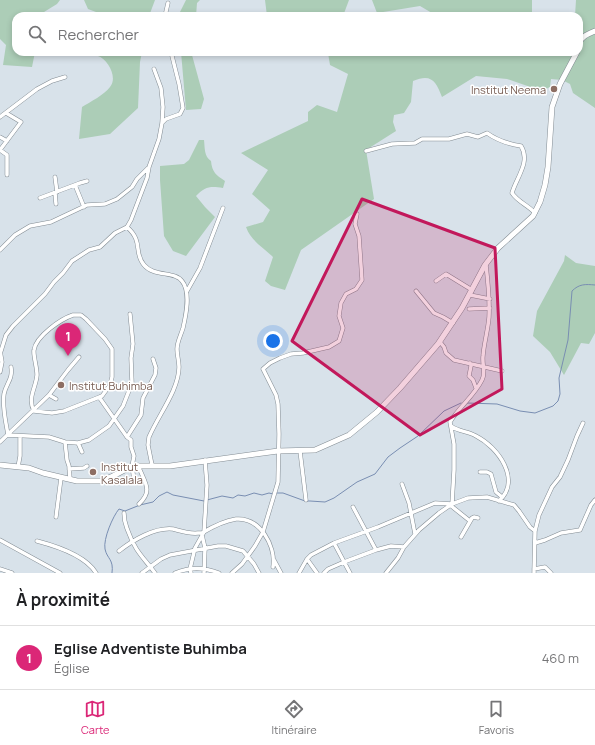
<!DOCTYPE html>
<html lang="fr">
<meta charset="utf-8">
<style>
:root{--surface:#fff;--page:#f2f2f2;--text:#202124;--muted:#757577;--line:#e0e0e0;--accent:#db2777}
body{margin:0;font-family:Manrope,sans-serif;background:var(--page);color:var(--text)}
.you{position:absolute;left:273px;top:341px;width:14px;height:14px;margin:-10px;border:3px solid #fff;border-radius:50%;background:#1a73e8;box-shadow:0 0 0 6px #1a73e833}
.badge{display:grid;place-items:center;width:26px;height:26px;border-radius:50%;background:var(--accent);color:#fff;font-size:13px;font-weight:700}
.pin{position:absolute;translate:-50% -33px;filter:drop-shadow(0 1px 2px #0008)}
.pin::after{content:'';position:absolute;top:21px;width:14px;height:12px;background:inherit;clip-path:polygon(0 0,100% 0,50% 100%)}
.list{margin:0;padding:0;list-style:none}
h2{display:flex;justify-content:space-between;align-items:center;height:52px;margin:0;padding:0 16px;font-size:17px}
h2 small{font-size:13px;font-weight:400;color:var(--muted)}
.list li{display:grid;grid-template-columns:26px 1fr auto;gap:12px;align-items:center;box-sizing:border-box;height:64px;padding:0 16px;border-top:1px solid var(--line)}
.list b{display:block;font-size:15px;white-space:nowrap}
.list p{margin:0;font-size:13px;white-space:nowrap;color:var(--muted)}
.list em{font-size:13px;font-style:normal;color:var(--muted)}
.icon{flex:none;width:22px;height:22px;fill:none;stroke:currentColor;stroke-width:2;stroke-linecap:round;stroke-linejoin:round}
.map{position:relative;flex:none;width:595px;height:573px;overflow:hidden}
.search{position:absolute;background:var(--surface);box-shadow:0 2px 6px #0003;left:12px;right:12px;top:12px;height:44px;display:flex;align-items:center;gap:10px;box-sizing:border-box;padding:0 14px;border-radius:12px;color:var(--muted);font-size:15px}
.sheet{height:116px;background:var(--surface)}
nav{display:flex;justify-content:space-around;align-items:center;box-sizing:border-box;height:56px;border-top:1px solid var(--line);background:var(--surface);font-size:11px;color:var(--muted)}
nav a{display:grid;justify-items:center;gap:2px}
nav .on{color:var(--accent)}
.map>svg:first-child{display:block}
</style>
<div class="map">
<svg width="595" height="573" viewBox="0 0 595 573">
<rect width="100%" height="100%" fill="#d8e2ea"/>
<!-- green -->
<path fill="#accdb7" d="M0,0H60L57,4L44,12L43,16H16V52H35L32,67L3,65L6,45L0,39Z
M84,0H155L149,16H96V12L88,9Z
M186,0H200L197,3L196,16H178Z
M265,0H349L343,16H267Z
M372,0H532V16H434L432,13L420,6L377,13Z
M576,0H595V108L573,93L570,84L562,80L551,79L550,87L542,91L507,79L476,76L442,97C436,82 432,73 413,81L411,102L404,113L394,115L393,122L396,131L366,150L374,199L301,250L285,290L271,286L265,281L273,257C263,247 251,241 246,227L263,222L270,210L252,194L268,170L241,153L308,121V112L317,105L337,112L348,74L330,65L328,53L334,52H579V16H575Z
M85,52H142L140,62L138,108L110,134L79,139L82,107C90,102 104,95 110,87C118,78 108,59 98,56C94,55 89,55 85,55Z
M181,52H192V55L204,99L201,109L186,110Z
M199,140H204C205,149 204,156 211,161C212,172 216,175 225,181L223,188C211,186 205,186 196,196L205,207L215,217L186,256L173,251L164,236L160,180V166L184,164L189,160Z
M565,255L576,263L595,266V333L589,344L581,343L564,375L550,352L533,336L537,311L564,261Z"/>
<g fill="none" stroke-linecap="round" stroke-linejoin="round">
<!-- stream -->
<path stroke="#798eb2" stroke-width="1" d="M467,403L497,404L520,411L535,413L553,406L558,401L560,394L559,378L568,340L572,291C579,284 585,284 595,285
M276,493H283L305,501H310L325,502L334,498L357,482L375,474L388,457L400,448L418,436L444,411L461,403
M207,500L222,496L233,498L238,495L245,496L254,493L262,495L269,493L273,494
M112,573C114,559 107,559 105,549C103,539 113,516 119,509L125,511L140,505L153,502L159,496L167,492L173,495L204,501"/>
<!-- street casing -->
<g stroke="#838c93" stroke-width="4.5">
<path id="street" d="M165,16L168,3
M0,117L37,89L52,81L65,77
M162,123L166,119L180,114L183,108L179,84L171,52
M0,137L7,141
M0,150L21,122L6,113
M0,150L7,155V175
M366,151L392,144L415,143L422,139H449L467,134L478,137L487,133C498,141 508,144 521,146C531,162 516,178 512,193C518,202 528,205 535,213
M55,177L57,192
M75,185L84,207
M55,193L56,204
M40,198L80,183L87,181
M127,227C144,242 133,252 144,265C154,277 175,271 182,281C191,292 186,315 183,328C181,335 177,342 177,349C177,355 179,361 179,367C179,375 176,384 173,391C166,407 156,421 149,437L148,445L152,465
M0,250L15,235L30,226L51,222L87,205L105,204L117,199L132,187L137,179L148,168
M436,281L446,274L472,290
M187,291L200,268L223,208
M416,291L434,313L443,317L453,323
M470,295L490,299
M469,309L490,308
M73,315H81L86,319L105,339L112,349V377L110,385L102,396L64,411L52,413L34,411C27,398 36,388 37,375C37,367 33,355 34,350C36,336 61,319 73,315Z
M440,342L444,347L446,353L454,360L502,371
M1,351L6,335L13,326L45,294L54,282L63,273L72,261L89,250L100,247L115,233L127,227L131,220L147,178L149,167L159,139L162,123L163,107L161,88L154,69
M470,363L471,366L469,376L473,380L476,388
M11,367C13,380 6,383 4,394C2,408 6,422 8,435L49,437L65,442L78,443L89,440L109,426L123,406L132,383L131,358L133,344L130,314
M0,372L2,362L0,350
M49,395L56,399
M99,397L127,437L131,440V447L134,456L132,466L134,480
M451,426C459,432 468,431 476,436C498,447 522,480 499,501
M127,437L141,415L143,398L155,375L156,368L153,359
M0,442L49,395L68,370L79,357
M65,442L67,460L69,466L70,479
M78,443L82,452
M300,451L306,500
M138,465C144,482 154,490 139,504
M18,467L20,456V436
M69,469L84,468L87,466
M480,472H487L491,474L496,492L502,497
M402,484L409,503L415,534
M450,505L470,521
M353,507L376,550
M124,513C124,522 125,523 128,531C135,551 143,557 155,573
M56,517L61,478
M202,535L205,548L204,573
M461,537L472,518L474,517L478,518
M0,540L60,573
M37,541C56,546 86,556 96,573
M334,543L350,573
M535,543L545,540L561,533L580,530L591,505L595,500
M119,551C133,540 155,527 173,529C181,531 189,534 198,533H202C212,527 223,521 236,519C260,517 276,546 273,567
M307,559L317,573
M274,560L281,573
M0,569L12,573
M534,569L545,567L551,573
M142,573L161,559L170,555L218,546H226L243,551L254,564L259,573
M175,573C189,567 204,567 219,573
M191,573L190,569L195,548L204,532L207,485L205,460
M232,573L242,564L255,546L263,532L278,482L279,434L278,404L276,395L263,369L270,363L280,358L291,354L303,353L329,347L339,341L343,328L339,316L341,303L346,294L356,289L362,280L359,236L355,224L357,214
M299,573L307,559L311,555L334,543L378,527L435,503L452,504L454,470V444L450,422C459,407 474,396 482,380C486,372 482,365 483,356C484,343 488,330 489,317C490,299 488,282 486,265
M324,573L328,569L344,562L376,550L391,546L404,547
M386,573L398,558L404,547L419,530L439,513L452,504L468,498L487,497L514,505L519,511L530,527L535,531
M534,573L535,531L539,515L552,487L560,477L568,460L577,436L583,423"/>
</g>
<!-- secondary casing -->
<g stroke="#838c93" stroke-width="6">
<path id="secondary" d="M579,43C582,36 588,34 595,31
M0,465L29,468L43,473L77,481H101L113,476L132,466H170L278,451L315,450L349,435L377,412L400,388L438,344L462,308L485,265L498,248L533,216L540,202L545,185L548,167L552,107L560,84L577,52"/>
</g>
<!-- street -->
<use href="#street" stroke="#fff" stroke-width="3.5"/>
<!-- secondary -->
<use href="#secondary" stroke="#fff" stroke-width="5"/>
</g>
<!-- marked area -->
<path fill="#c2185b" fill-opacity="0.2" stroke="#c2185b" stroke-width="3" stroke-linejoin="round" d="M362,199L495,248L502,389L420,435L292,341Z"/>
<!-- markers -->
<g fill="#8d6e63" stroke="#fff" stroke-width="1.5">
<circle cx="554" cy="89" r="4"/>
<circle cx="61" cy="385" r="4"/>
<circle cx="93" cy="472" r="4"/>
</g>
<g text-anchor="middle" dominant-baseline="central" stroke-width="3" stroke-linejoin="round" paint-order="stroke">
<!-- education labels -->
<g font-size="11" fill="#785e54" stroke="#fff" text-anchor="start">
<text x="546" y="89" text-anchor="end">Institut Neema</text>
<text x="69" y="385">Institut Buhimba</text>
<text x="101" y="466">Institut<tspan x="101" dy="13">Kasalala</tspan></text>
</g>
</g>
</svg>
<div class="you"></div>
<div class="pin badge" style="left:68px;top:356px">1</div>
<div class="search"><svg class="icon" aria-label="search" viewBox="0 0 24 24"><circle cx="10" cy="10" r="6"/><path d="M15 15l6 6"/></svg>Rechercher</div>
</div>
<section class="sheet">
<h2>À proximité<small></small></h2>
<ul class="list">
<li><span class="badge">1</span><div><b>Eglise Adventiste Buhimba</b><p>Église</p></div><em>460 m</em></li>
</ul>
</section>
<nav>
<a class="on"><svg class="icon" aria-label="map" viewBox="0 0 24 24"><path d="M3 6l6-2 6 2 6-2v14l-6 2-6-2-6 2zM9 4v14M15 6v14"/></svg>Carte</a>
<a><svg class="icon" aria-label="directions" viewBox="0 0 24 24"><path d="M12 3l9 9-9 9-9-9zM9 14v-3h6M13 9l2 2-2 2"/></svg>Itinéraire</a>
<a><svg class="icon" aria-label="saved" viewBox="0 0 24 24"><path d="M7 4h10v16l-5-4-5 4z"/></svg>Favoris</a>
</nav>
